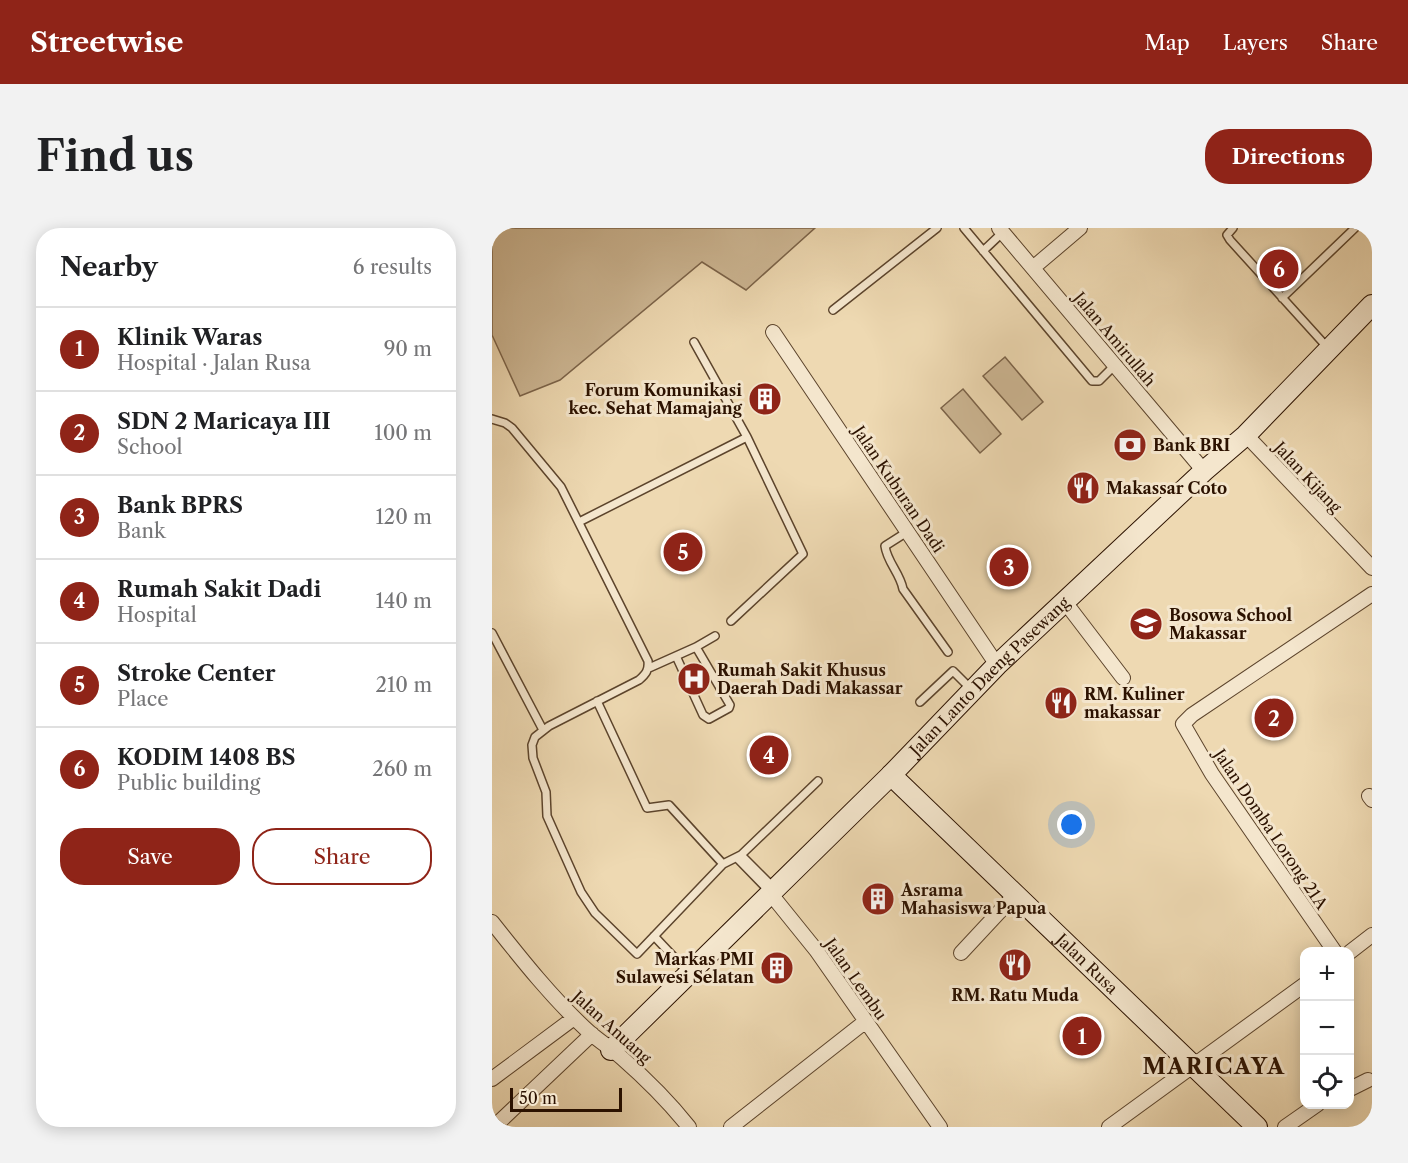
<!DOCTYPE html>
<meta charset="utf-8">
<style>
:root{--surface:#fff;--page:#f2f2f2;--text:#202124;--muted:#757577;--line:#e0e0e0;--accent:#8f2418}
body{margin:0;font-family:"Libre Caslon Text",serif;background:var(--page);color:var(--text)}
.controls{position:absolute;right:18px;bottom:18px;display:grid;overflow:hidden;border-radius:12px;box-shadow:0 3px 15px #0003}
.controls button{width:54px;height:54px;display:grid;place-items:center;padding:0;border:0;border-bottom:2px solid var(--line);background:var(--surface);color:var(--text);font:30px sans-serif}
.scale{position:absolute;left:18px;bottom:15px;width:112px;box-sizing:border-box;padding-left:6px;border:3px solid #2c1200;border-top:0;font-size:16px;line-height:21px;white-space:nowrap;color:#2c1200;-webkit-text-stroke:4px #f4e6cd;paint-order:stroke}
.you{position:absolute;left:580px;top:597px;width:21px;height:21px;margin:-15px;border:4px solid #fff;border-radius:50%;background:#1a73e8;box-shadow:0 0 0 9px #1a73e833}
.badge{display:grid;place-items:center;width:39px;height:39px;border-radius:50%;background:var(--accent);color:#fff;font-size:20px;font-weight:700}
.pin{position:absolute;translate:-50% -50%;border:3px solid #fff;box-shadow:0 2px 6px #0006}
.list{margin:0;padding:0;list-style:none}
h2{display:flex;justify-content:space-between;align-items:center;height:78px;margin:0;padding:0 24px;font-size:26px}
h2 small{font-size:20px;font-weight:400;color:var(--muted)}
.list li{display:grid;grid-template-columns:39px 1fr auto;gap:18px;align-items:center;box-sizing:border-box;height:84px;padding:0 24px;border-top:2px solid var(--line)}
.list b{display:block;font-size:22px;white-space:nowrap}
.list p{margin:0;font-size:20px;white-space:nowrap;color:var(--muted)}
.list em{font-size:20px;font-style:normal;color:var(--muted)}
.actions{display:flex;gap:12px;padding:18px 24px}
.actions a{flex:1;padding:14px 0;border:2px solid var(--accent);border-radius:24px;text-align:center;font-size:21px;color:var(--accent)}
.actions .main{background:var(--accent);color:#fff}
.icon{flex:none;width:33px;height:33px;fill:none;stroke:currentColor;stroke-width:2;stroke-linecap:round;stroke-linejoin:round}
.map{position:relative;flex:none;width:880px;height:899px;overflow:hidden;border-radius:24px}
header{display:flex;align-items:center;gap:36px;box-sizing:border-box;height:84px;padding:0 30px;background:var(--accent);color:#fff}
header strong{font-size:28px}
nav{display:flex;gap:33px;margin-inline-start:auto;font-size:21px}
.intro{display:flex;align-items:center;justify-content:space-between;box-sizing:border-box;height:144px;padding:0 36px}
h1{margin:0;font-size:42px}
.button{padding:15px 27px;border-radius:24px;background:var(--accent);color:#fff;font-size:21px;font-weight:700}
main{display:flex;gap:36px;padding:0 36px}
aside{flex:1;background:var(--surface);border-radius:24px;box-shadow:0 3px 15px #0003}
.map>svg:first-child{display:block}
</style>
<header>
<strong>Streetwise</strong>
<nav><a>Map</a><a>Layers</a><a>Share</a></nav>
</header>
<div class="intro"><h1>Find us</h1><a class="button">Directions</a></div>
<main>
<aside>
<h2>Nearby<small>6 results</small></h2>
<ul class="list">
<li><span class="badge">1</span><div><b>Klinik Waras</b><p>Hospital · Jalan Rusa</p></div><em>90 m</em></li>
<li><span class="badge">2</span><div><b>SDN 2 Maricaya III</b><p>School</p></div><em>100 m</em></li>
<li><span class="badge">3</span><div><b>Bank BPRS</b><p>Bank</p></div><em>120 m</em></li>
<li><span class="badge">4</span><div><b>Rumah Sakit Dadi</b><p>Hospital</p></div><em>140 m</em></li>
<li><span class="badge">5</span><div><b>Stroke Center</b><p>Place</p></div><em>210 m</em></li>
<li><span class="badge">6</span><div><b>KODIM 1408 BS</b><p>Public building</p></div><em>260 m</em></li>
</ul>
<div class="actions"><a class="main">Save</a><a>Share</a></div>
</aside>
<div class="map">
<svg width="880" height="899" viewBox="0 0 880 899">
<rect width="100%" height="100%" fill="#eed9b2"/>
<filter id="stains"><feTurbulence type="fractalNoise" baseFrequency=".00333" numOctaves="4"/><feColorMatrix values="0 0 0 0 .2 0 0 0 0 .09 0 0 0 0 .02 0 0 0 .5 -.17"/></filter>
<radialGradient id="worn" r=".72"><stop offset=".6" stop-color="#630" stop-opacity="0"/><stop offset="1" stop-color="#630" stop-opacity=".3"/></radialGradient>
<!-- green -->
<path fill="#cdb794" stroke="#7c644a" stroke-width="1.5" d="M0,0H323L254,62L210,34L68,152L28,168L0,107Z
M513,129L551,174L530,192L491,148Z
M471,161L509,206L488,225L449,180Z"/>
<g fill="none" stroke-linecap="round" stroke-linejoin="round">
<!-- lane casing -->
<g stroke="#5c442c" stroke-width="10">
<path id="lane" d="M472,0L600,153H607L623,137
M741,0L735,7L738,12L835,119
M491,23L511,4
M790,70L863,0
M341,82L445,0
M202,114L255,209L311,326L239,393
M0,191L13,195L20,200L69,259L156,433C157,442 154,446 147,452L57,498L43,509L40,517L41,530L54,564L55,588L89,664L103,685L145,726L231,636L249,627L326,553
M87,294L255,209
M415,304L393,318C395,334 408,345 411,361L456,424
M0,405L51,502
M184,428L211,487L217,491L237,480L238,477L204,419
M157,440L204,419L223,408
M105,473L155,580L177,577L231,636
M428,474L461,443L478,460
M249,627L281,659
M245,630L277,663
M162,708L195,743"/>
</g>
<!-- street casing -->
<g stroke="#5c442c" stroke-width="16">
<path id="street" d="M507,0L712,243
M542,39L588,0
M281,104L505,437
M754,207L880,340
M573,374L631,450
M877,568L880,572
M278,665L324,722L448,899
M0,694C30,732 61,771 97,804C107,813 120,821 130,830C154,851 177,874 197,899
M843,724L720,546L691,496L700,487L880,366
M858,724L880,707
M469,725L523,667
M0,851L82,790
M858,861L876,852
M2,899L100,806
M239,899L374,793
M617,899L812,757
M793,899L826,876"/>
</g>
<!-- secondary casing -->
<g stroke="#2c1200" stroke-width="22">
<g id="secondary">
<path id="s1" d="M399,547L765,899"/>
<path id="s2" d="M119,822L399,547L505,437L712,243L754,207L880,77"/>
</g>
</g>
<!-- lane -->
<use href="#lane" stroke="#f4e6cd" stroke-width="7"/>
<!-- street -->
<use href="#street" stroke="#f4e6cd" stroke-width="14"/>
<!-- secondary -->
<use href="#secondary" stroke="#f4e6cd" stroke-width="20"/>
</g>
<!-- icons -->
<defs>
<g id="building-disc" transform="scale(1.725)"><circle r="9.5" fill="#8f2418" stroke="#f4e6cd"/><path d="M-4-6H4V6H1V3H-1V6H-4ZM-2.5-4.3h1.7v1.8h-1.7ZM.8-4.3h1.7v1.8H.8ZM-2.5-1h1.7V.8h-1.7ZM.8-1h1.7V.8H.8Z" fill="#fff"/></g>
<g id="bank-disc" transform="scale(1.725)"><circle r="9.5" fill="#8f2418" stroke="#f4e6cd"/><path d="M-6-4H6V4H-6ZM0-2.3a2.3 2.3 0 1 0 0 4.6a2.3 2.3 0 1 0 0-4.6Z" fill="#fff"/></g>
<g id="restaurant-disc" transform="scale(1.725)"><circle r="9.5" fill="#8f2418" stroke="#f4e6cd"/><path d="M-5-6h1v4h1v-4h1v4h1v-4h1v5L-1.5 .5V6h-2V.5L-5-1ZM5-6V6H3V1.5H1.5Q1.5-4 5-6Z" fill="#fff"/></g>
<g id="school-disc" transform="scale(1.725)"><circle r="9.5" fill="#8f2418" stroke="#f4e6cd"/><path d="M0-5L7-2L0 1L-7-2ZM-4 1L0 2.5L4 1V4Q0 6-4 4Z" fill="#fff"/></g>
<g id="hospital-disc" transform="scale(1.725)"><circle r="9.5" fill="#8f2418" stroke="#f4e6cd"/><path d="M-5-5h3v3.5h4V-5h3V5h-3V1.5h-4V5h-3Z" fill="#fff"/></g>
</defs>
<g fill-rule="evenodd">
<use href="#building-disc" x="273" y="171"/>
<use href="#bank-disc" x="638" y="217"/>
<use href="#restaurant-disc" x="591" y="260"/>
<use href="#school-disc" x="654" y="396"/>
<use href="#hospital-disc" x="202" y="451"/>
<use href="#restaurant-disc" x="569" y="475"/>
<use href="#building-disc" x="386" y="671"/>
<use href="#restaurant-disc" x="523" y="737"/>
<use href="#building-disc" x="285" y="740"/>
</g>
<g text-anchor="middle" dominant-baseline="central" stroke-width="6" stroke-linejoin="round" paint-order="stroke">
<!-- street labels -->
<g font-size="16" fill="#2c1200" stroke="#f4e6cd">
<text transform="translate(623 111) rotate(50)">Jalan Amirullah</text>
<text transform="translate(816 249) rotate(47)">Jalan Kijang</text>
<text transform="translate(407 261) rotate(56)">Jalan Kuburan Dadi</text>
<text stroke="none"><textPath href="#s2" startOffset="532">Jalan Lanto Daeng Pasewang</textPath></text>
<text transform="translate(779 601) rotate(56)">Jalan Domba Lorong 21A</text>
<text stroke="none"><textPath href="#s1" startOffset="272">Jalan Rusa</textPath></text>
<text transform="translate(364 751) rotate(55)">Jalan Lembu</text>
<text transform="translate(120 799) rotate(42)">Jalan Anuang</text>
</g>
<!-- poi labels -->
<g font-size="16" font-weight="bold" fill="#2c1200" stroke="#f4e6cd" text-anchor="start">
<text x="250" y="162" text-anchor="end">Forum Komunikasi<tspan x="250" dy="18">kec. Sehat Mamajang</tspan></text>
<text x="661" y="217">Bank BRI</text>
<text x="614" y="260">Makassar Coto</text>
<text x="677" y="387">Bosowa School<tspan x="677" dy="18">Makassar</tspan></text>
<text x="225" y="442">Rumah Sakit Khusus<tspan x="225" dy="18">Daerah Dadi Makassar</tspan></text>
<text x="592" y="466">RM. Kuliner<tspan x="592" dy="18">makassar</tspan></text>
<text x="409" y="662">Asrama<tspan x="409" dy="18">Mahasiswa Papua</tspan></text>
<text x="262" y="731" text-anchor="end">Markas PMI<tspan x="262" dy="18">Sulawesi Selatan</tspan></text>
<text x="523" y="767" text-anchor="middle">RM. Ratu Muda</text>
</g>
<!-- district labels -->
<g font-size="22" font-weight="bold" letter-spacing="1.5" fill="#2c1200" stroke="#f4e6cd">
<text x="722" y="838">MARICAYA</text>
</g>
</g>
<rect width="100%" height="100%" filter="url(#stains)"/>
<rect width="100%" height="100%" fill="url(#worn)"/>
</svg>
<div class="controls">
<button>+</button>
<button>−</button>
<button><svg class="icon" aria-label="locate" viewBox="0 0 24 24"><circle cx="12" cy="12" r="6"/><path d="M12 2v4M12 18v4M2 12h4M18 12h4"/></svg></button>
</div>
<div class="scale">50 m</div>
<div class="you"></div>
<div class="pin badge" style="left:590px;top:808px">1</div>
<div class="pin badge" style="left:782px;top:490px">2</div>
<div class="pin badge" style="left:517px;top:339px">3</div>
<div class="pin badge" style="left:277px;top:527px">4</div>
<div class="pin badge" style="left:191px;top:324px">5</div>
<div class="pin badge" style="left:787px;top:41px">6</div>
</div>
</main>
